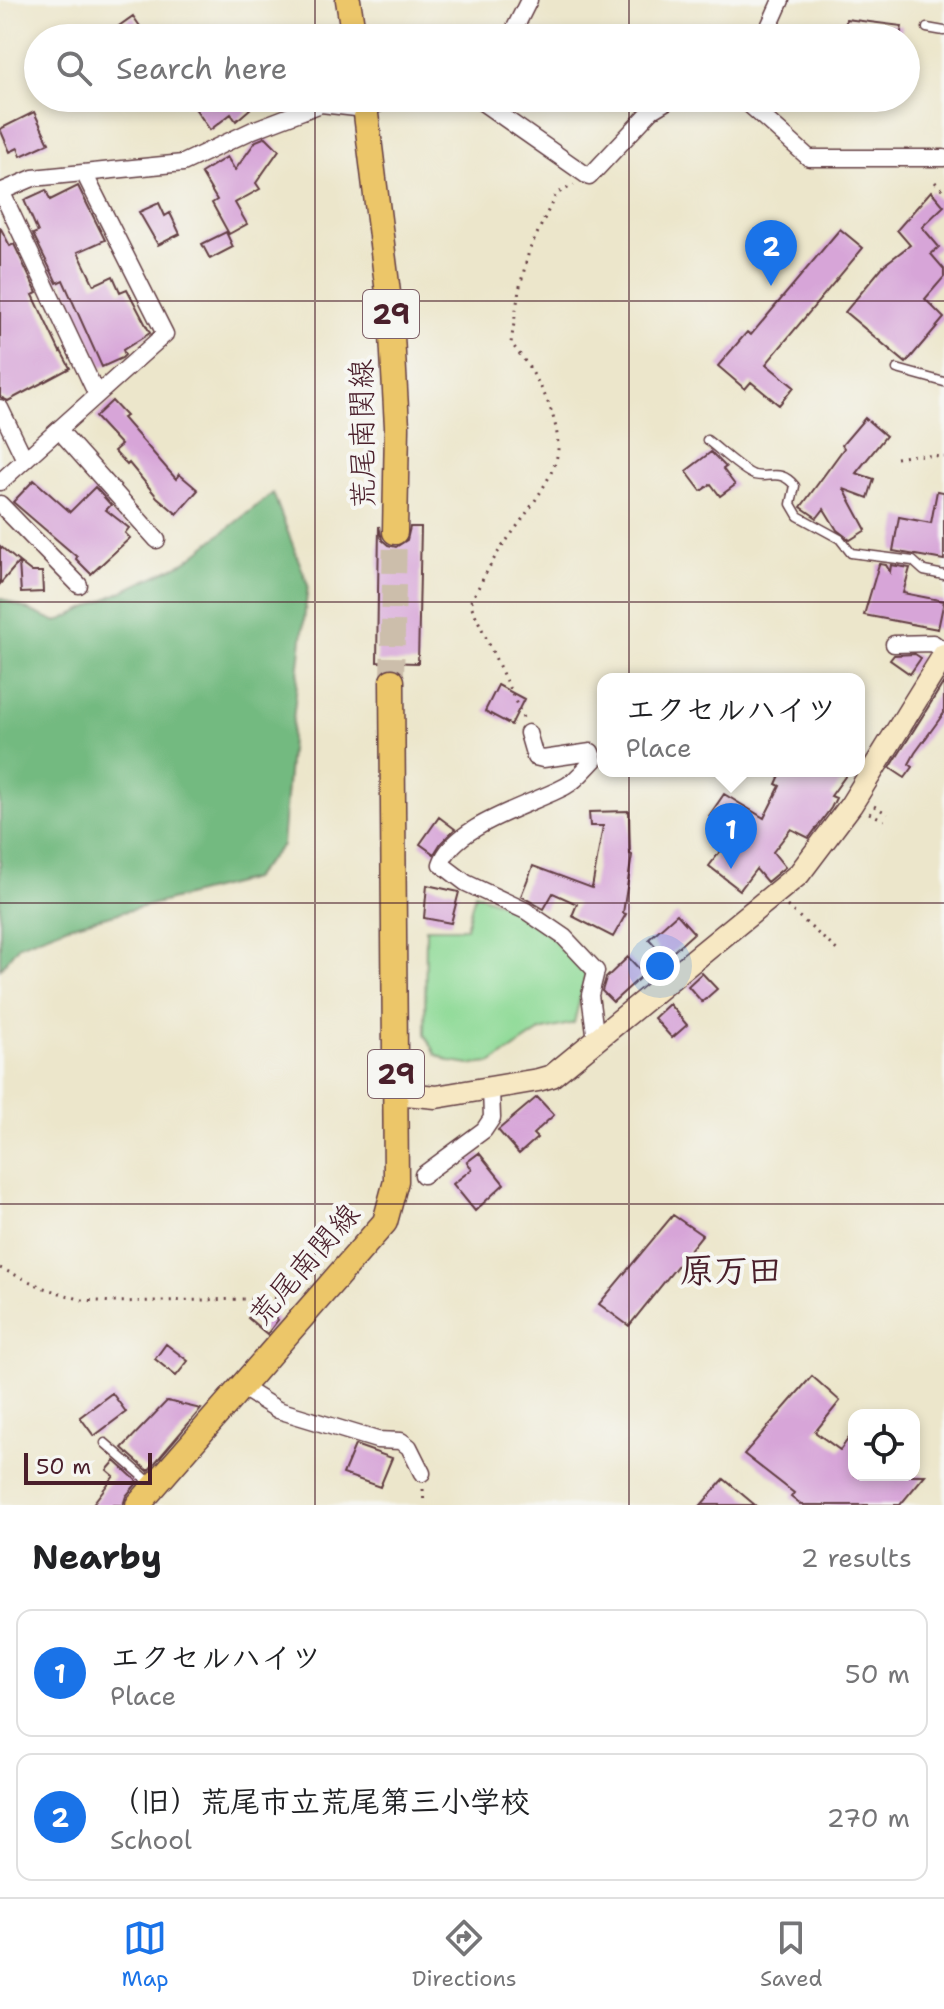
<!DOCTYPE html>
<meta charset="utf-8">
<style>
:root{--surface:#fff;--page:#f6f6f6;--text:#202124;--muted:#757577;--line:#e0e0e0;--accent:#1a73e8}
body{margin:0;font-family:"Shantell Sans","Klee One",sans-serif;background:var(--page);color:var(--text)}
.controls{position:absolute;right:24px;bottom:24px;display:grid;overflow:hidden;border-radius:16px;box-shadow:0 4px 12px #0003}
.controls button{width:72px;height:72px;display:grid;place-items:center;padding:0;border:0;border-bottom:2px solid var(--line);background:var(--surface);color:var(--text);font:40px sans-serif}
.scale{position:absolute;left:24px;bottom:20px;width:128px;box-sizing:border-box;padding-left:8px;border:4px solid #4a1f2b;border-top:0;font-size:22px;line-height:28px;white-space:nowrap;color:#4a1f2b;-webkit-text-stroke:6px #f6f6f2;paint-order:stroke}
.you{position:absolute;left:660px;top:966px;width:28px;height:28px;margin:-20px;border:6px solid #fff;border-radius:50%;background:#1a73e8;box-shadow:0 0 0 12px #1a73e833}
.badge{display:grid;place-items:center;width:52px;height:52px;border-radius:50%;background:var(--accent);color:#fff;font-size:26px;font-weight:700}
.pin{position:absolute;translate:-50% -66px;filter:drop-shadow(0 2px 4px #0008)}
.pin::after{content:'';position:absolute;top:42px;width:28px;height:24px;background:inherit;clip-path:polygon(0 0,100% 0,50% 100%)}
.popup{position:absolute;left:597px;top:673px;width:268px;height:104px;box-sizing:border-box;display:grid;place-content:center;border-radius:16px;background:var(--surface);filter:drop-shadow(0 2px 6px #0005);font-size:26px;white-space:nowrap;color:var(--muted)}
.popup b{font-size:30px;color:var(--text)}
.popup::after{content:'';position:absolute;left:50%;top:100%;margin-left:-16px;border:16px solid transparent;border-top-color:var(--surface)}
.list{margin:0;padding:0;list-style:none}
h2{display:flex;justify-content:space-between;align-items:center;height:104px;margin:0;padding:0 32px;font-size:34px}
h2 small{font-size:26px;font-weight:400;color:var(--muted)}
.list li{display:grid;grid-template-columns:52px 1fr auto;gap:24px;align-items:center;box-sizing:border-box;height:128px;margin:0 16px 16px;padding:0 16px;border:2px solid var(--line);border-radius:16px}
.list b{display:block;font-size:30px;white-space:nowrap}
.list p{margin:0;font-size:26px;white-space:nowrap;color:var(--muted)}
.list em{font-size:26px;font-style:normal;color:var(--muted)}
.icon{flex:none;width:44px;height:44px;fill:none;stroke:currentColor;stroke-width:2;stroke-linecap:round;stroke-linejoin:round}
.map{position:relative;flex:none;width:944px;height:1505px;overflow:hidden}
.search{position:absolute;background:var(--surface);box-shadow:0 4px 12px #0003;left:24px;right:24px;top:24px;height:88px;display:flex;align-items:center;gap:20px;box-sizing:border-box;padding:0 28px;border-radius:44px;color:var(--muted);font-size:30px}
.sheet{height:392px;background:var(--surface)}
nav{display:flex;justify-content:space-around;align-items:center;box-sizing:border-box;height:112px;border-top:2px solid var(--line);background:var(--surface);font-size:22px;color:var(--muted)}
nav a{display:grid;justify-items:center;gap:4px}
nav .on{color:var(--accent)}
.map>svg:first-child{display:block}
</style>
<div class="map">
<svg width="944" height="1505" viewBox="0 0 944 1505">
<rect width="100%" height="100%" fill="#f6f6f2"/>
<filter id="ink" filterUnits="userSpaceOnUse"><feTurbulence type="fractalNoise" baseFrequency=".0125" numOctaves="2"/><feDisplacementMap in="SourceGraphic" scale="16" xChannelSelector="R" yChannelSelector="G"/><feConvolveMatrix kernelMatrix="1 2 1 2 8 2 1 2 1" color-interpolation-filters="sRGB"/></filter>
<filter id="wash" filterUnits="userSpaceOnUse"><feTurbulence type="fractalNoise" baseFrequency=".006" numOctaves="4" result="noise"/><feDisplacementMap in="SourceGraphic" scale="32" xChannelSelector="R" yChannelSelector="G"/><feGaussianBlur stdDeviation="1.8" result="paint"/><feColorMatrix in="noise" values="0 0 0 0 0 0 0 0 0 0 0 0 0 0 0 0 0 1.4 0 .05"/><feComposite in="paint" operator="in"/></filter>
<g filter="url(#wash)">
<rect width="100%" height="100%" fill="#ece6cb"/>
<!-- green -->
<path fill="#8fda97" stroke="#6c7c61" stroke-width="2" d="M475,893L508,906L574,952L586,973L574,1023L540,1031L492,1063L470,1065L451,1062L436,1054L425,1034L426,928H466Z"/>
<!-- forest -->
<path fill="#73ba80" stroke="#5e6c56" stroke-width="2" d="M273,493L308,585L291,738L282,845L252,879L68,926L19,945L0,969V598L57,622L185,562Z"/>
<g id="blocks">
<!-- building -->
<path fill="#d7a5d8" d="M133,16L148,38H102Z
M846,19L902,26L900,38H844Z
M188,98H241L250,109L236,121L231,114L210,130Z
M34,112L49,143L21,156L18,148L10,152L0,129Z
M266,137L279,150L256,183L260,189L235,203L247,224L229,234L212,203L217,200L201,173L227,157L235,170L256,141Z
M78,186L105,240L78,252L94,285L113,276L120,292L127,289L150,333L123,350L125,355L122,358L102,367L63,280L57,283L33,234L38,232L24,200L46,190L50,200Z
M931,191L944,206L922,227L939,247L931,254L944,269V277L925,299L944,318L906,363L845,312L884,265L910,245L897,230Z
M159,203L165,216L170,213L180,234L158,245L139,212Z
M0,227L10,246L14,244L37,293L33,295L60,352L61,351L70,368L8,401L0,397Z
M840,229L863,248L766,364L794,387L779,405L751,382L745,389L718,366L747,332L751,335Z
M226,232L233,247L210,259L202,244Z
M112,401L126,416L123,418L176,479L179,474L198,490L177,514L157,497L129,463L127,465L114,451L121,445L95,417Z
M865,418L886,436L856,473L874,479L868,498L844,489L866,530L850,540L837,530L824,509L817,518L801,507L844,448L842,445Z
M711,452L726,467L723,469L735,485L720,496L711,484L701,491L686,471Z
M34,480L70,512L95,487L111,505L106,510L129,528L125,533L130,538L91,574L76,559L77,557L13,502Z
M937,491L944,492V560L893,551L899,517L931,523Z
M379,526L382,540L388,545L396,547L407,540L410,527H421L418,663L377,662Z
M0,546L19,562L0,584Z
M19,562L32,572H42L43,592L21,593Z
M879,564L886,565L890,572L891,565L910,568L903,593L944,601L938,629L864,615Z
M915,654L921,658L910,674L890,660L894,655Z
M944,682V713L915,753L909,764L913,767L905,778L890,768Z
M498,685L524,699L511,725L485,711Z
M782,771H849L831,796L836,798L831,808L809,838L791,829L773,852L785,867L767,882L756,869L740,890L709,866L735,832L709,816L724,794L764,818L780,786L776,784Z
M629,811L630,854L632,855L623,913L626,914L613,937L572,916L577,904L553,893L544,909L521,896L533,866L592,888L603,826H590L589,812Z
M439,817L455,829L441,843L434,854L420,844Z
M427,885L459,892L451,923L424,918Z
M677,914L694,933L666,958L649,939Z
M628,957L644,974L613,1002L602,991L606,978Z
M702,973L717,989L702,1002L688,986Z
M669,1004L687,1025L672,1038L654,1018Z
M537,1097L554,1115L533,1134L537,1138L519,1154L498,1130Z
M479,1153L504,1184L475,1211L453,1184L472,1169L467,1162Z
M673,1215L702,1235L629,1326L599,1304Z
M259,1304L278,1320L267,1334L248,1318Z
M166,1344L188,1361L176,1376L155,1359Z
M812,1376L840,1401L815,1432L840,1450L854,1431V1475H925L900,1505H801L791,1497L794,1493L744,1454Z
M112,1393L126,1412L94,1436L80,1417Z
M167,1401L201,1409L148,1471L122,1448Z
M355,1445L392,1458L380,1487L343,1474Z
M115,1461L138,1482L126,1496L123,1505H92L114,1476L107,1470Z
M724,1479L755,1505H701Z"/>
</g>
</g>
<g filter="url(#ink)">
<use href="#blocks" fill-opacity="0" stroke="#623d43" stroke-width="2"/>
<g fill="none" stroke-linecap="round" stroke-linejoin="round">
<!-- primary-tunnel -->
<path stroke="#ccbeab" stroke-width="24" stroke-dasharray="24 12" stroke-linecap="butt" d="M392,681L395,532"/>
<!-- lane casing -->
<g stroke="#623d43" stroke-width="11">
<path id="lane" d="M927,28L944,31
M897,369L944,382
M707,440C718,448 742,471 754,475C771,479 780,468 795,486L791,504L798,516L840,539L851,553L913,561L924,571L944,575
M105,1443L153,1485"/>
</g>
<!-- street casing -->
<g stroke="#623d43" stroke-width="19">
<path id="street" d="M510,38L529,0
M764,38L781,0
M476,98L589,177L652,110L672,98
M742,98L809,158H944
M1,191L97,395
M0,192L33,178L183,163L253,130L321,104L365,109L393,98
M0,408L25,460
M59,430L157,540
M0,482L165,334L84,173
M0,504L79,585
M894,644L933,643L944,651
M528,733L535,757L543,759L591,752L594,760C585,769 577,780 566,786C531,805 454,825 441,864L466,883L526,911L564,937L596,971L590,995L596,1040
M423,1175L484,1130L492,1118L491,1089
M241,1387L278,1410L377,1440L401,1441L409,1447L422,1473"/>
</g>
<!-- secondary casing -->
<g stroke="#623d43" stroke-width="25">
<path id="secondary" d="M396,1093L436,1097L538,1080L552,1076L799,874L851,805L944,655"/>
</g>
<!-- primary casing -->
<g stroke="#623d43" stroke-width="27">
<path id="primary" d="M348,0L354,38
M364,98L391,317L397,427L395,532
M138,1505L385,1222L396,1181L392,681"/>
</g>
<!-- path -->
<path stroke="#623d43" stroke-width="3" stroke-dasharray="2 6" stroke-linecap="butt" d="M935,182L944,191
M896,458L916,455L944,457
M523,718L470,603C479,587 487,570 497,554C513,530 558,477 558,448C558,410 534,371 511,343L519,290L529,251L556,194L574,185
M874,806L888,814
M869,813L884,820
M787,906L839,952
M0,1268L44,1288L82,1300L115,1302L289,1298
M423,1489L424,1505"/>
<!-- lane -->
<use href="#lane" stroke="#fff" stroke-width="8"/>
<!-- street -->
<use href="#street" stroke="#fff" stroke-width="16"/>
<!-- secondary -->
<use href="#secondary" stroke="#f7e8c3" stroke-width="22"/>
<!-- primary -->
<use href="#primary" stroke="#ecc669" stroke-width="24"/>
</g>
</g>
<!-- grid -->
<path fill="none" stroke="#4a1f2b" stroke-width="2" stroke-opacity="0.55" d="M315,0V38M629,0V38M315,98V1505M629,98V1505M0,301H944M0,602H944M0,903H944M0,1204H944"/>
<g text-anchor="middle" dominant-baseline="central" stroke-width="8" stroke-linejoin="round" paint-order="stroke">
<!-- shield labels -->
<g fill="#f6f6f2" stroke="#7e6067" stroke-width="2">
<rect x="363" y="290" width="56" height="48" rx="6"/>
<rect x="368" y="1050" width="56" height="48" rx="6"/>
</g>
<g font-size="28" font-weight="bold" fill="#4a1f2b">
<text x="391" y="314">29</text>
<text x="396" y="1074">29</text>
</g>
<!-- street labels -->
<g font-size="30" fill="#4a1f2b" stroke="#f6f6f2">
<text transform="translate(362 434) rotate(-91)">荒尾南関線</text>
<text transform="translate(304 1264) rotate(-49)">荒尾南関線</text>
</g>
<!-- quarter labels -->
<g font-size="34" font-weight="bold" fill="#4a1f2b" stroke="#f6f6f2">
<text x="731" y="1270">原万田</text>
</g>
</g>
</svg>
<div class="controls">
<button><svg class="icon" aria-label="locate" viewBox="0 0 24 24"><circle cx="12" cy="12" r="6"/><path d="M12 2v4M12 18v4M2 12h4M18 12h4"/></svg></button>
</div>
<div class="scale">50 m</div>
<div class="you"></div>
<div class="pin badge" style="left:731px;top:869px">1</div>
<div class="popup"><b>エクセルハイツ</b>Place</div>
<div class="pin badge" style="left:771px;top:286px">2</div>
<div class="search"><svg class="icon" aria-label="search" viewBox="0 0 24 24"><circle cx="10" cy="10" r="6"/><path d="M15 15l6 6"/></svg>Search here</div>
</div>
<section class="sheet">
<h2>Nearby<small>2 results</small></h2>
<ul class="list">
<li><span class="badge">1</span><div><b>エクセルハイツ</b><p>Place</p></div><em>50 m</em></li>
<li><span class="badge">2</span><div><b>（旧）荒尾市立荒尾第三小学校</b><p>School</p></div><em>270 m</em></li>
</ul>
</section>
<nav>
<a class="on"><svg class="icon" aria-label="map" viewBox="0 0 24 24"><path d="M3 6l6-2 6 2 6-2v14l-6 2-6-2-6 2zM9 4v14M15 6v14"/></svg>Map</a>
<a><svg class="icon" aria-label="directions" viewBox="0 0 24 24"><path d="M12 3l9 9-9 9-9-9zM9 14v-3h6M13 9l2 2-2 2"/></svg>Directions</a>
<a><svg class="icon" aria-label="saved" viewBox="0 0 24 24"><path d="M7 4h10v16l-5-4-5 4z"/></svg>Saved</a>
</nav>
